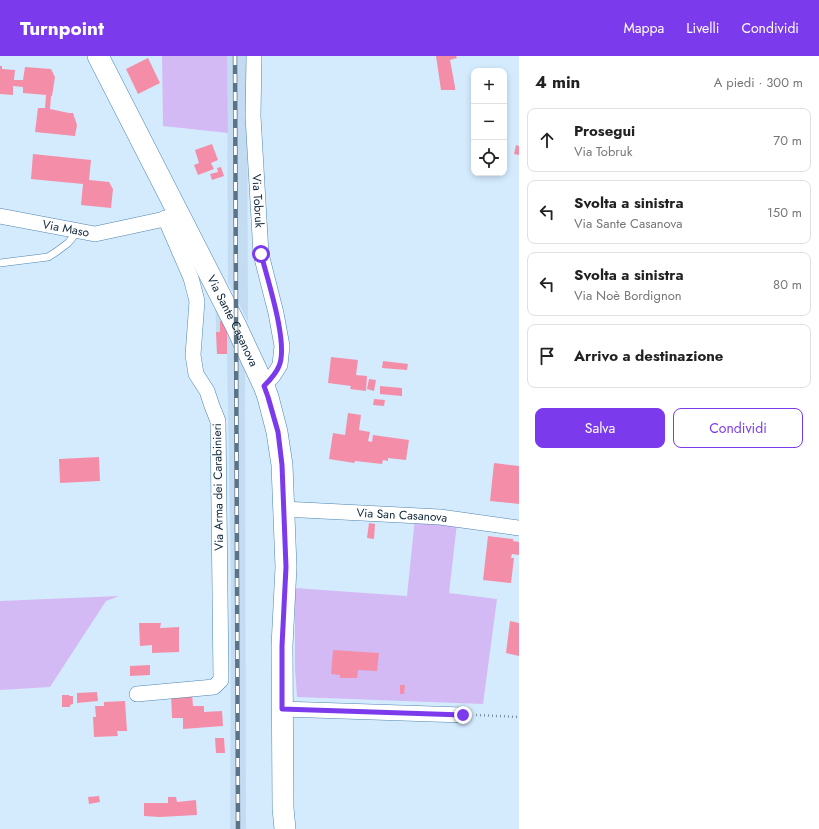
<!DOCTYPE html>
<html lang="it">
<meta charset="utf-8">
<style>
:root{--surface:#fff;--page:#f2f2f2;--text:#222;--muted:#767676;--line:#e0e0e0;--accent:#7c3aed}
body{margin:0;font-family:Jost,sans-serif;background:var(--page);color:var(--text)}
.controls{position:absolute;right:12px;top:12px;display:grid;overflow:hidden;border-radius:8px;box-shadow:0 2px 6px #0003}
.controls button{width:36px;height:36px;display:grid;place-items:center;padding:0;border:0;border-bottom:1px solid var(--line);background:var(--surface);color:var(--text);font:20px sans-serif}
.stop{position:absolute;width:12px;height:12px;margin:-9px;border:3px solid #7c3aed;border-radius:50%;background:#fff}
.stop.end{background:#7c3aed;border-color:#fff;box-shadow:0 1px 4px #0008}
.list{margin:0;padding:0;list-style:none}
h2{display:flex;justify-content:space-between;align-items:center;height:52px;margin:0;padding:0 16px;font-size:17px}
h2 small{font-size:13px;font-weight:400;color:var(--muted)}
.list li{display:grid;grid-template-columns:26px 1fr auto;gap:12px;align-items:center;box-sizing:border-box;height:64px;margin:0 8px 8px;padding:0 8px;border:1px solid var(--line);border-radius:8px}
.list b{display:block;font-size:15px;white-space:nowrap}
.list p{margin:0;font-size:13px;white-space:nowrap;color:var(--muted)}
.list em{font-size:13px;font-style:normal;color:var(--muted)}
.actions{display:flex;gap:8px;padding:12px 16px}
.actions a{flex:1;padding:9px 0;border:1px solid var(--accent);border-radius:8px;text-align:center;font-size:14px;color:var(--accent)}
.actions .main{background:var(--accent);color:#fff}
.icon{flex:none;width:22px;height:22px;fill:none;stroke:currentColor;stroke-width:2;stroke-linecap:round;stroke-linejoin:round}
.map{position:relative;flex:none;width:519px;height:773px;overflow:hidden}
header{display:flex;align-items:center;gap:24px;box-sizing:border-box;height:56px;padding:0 20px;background:var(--accent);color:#fff}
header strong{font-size:19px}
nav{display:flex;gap:22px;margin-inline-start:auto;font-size:14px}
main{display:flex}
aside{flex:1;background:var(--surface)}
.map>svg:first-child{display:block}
</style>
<header>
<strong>Turnpoint</strong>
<nav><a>Mappa</a><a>Livelli</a><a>Condividi</a></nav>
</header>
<main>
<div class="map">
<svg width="519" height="773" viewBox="0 0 519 773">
<rect width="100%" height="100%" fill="#d4ebfe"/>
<!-- built -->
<path fill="#c3dcf1" d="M227,0H247L248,266L228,226Z
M215,239L245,308L246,773H230L231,521L227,298H217Z"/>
<!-- green -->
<path fill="#d4baf5" d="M162,0H227L228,77L163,70Z
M416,452L458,459L449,537L497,543L483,648L297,641L295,613V532L407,540Z
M119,540L106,545L50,631L0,634V545Z"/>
<!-- building -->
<path fill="#f48ea8" d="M436,0H456L457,2L450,4L455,31V34H441Z
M148,2L160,27L138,38L126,13Z
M0,10H2V13L15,14L14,24H23L25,11L51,13L55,21L52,40H51L50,53L69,57H73L77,69L75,80L35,76L38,52H45L46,39L23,37V31L13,30V39L0,38Z
M212,88L218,104L211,107L214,113L198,119L194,109L199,107L195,94Z
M516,89L519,90V99L514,98Z
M33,98L91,104L89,124L109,126L113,133L111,152L81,149L83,128L31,123Z
M221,111L224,120L212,124L210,118L218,116L217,112Z
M220,265H227V298H217L216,276H220Z
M331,301L358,304L356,319L367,320L366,335L350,333L351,330L328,327Z
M383,305L408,308L407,314L382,312Z
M369,323L376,324L374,335L367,333Z
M380,330L402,332V340L380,338Z
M374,343L385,344L384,350L373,349Z
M348,357L361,359L359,374L370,376L368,385L372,386L373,379L409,384L406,404L388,402V405L383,404L382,408L355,405L354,407L329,403L333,377L345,379Z
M99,401L100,425L60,427L59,403Z
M494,407L519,410V448L490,445Z
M369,467L375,468L374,483L367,482Z
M488,480L513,483V485L519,486V499L512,498L511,502H514L511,527L483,524Z
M510,565L519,567V600L506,597Z
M139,567H161L160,572L179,571V596L152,597V589L140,590Z
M333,594L379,597L377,615L358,614L357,622H340V619L331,618Z
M150,609V619L130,620V610Z
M400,629H405L404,638H400Z
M97,636L98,645L77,647V637Z
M192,637L193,650H204V656L222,655L223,670L183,673V662H172L171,638Z
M62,639H69V640H73V648L70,649V651H62Z
M125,645L127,675H117L118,680L94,681L93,661H96L95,650H104V646Z
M215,682H224L225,697H216Z
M99,740L100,746L89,748L88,741Z
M168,741H176L177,746L196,744L197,759L160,761L144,760V747H168Z"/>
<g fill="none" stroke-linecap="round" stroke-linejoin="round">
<!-- lane casing -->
<g stroke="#4e85b1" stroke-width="8">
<path id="lane" d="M0,207L48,201L56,196L68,187L78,175"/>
</g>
<!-- street casing -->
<g stroke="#4e85b1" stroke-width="16">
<g id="street">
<path id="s1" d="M254,0L253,60L261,198L276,257L282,290L280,309L273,320L264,330"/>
<path id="s2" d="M0,160L95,178L174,161"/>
<path id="s3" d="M283,453L440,461L519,472"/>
<path d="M137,638L214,631L221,624L218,365L212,350L207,335L196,318L193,299L197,245L191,222L165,162"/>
<path d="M282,653L463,659"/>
</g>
</g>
<!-- secondary casing -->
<g stroke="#4e85b1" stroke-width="22">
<g id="secondary">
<path id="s4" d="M98,0L236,270L264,330L268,341L277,376L282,409L286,511L282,590L283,752L285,773"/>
</g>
</g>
<!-- path -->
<path stroke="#7a91a4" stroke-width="2.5" stroke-dasharray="1 3" stroke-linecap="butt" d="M476,659L519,661"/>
<!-- lane -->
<use href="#lane" stroke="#fff" stroke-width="7"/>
<!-- street -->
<use href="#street" stroke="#fff" stroke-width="15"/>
<!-- secondary -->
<use href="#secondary" stroke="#fff" stroke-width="21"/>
<!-- rail casing -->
<g stroke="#5c7386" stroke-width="4.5">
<path id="rail" d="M235,0L238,773"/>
</g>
<!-- rail -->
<use href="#rail" stroke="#fff" stroke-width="3" stroke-dasharray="9" stroke-linecap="butt"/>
</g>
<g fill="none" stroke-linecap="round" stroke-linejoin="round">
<!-- route -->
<path stroke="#7c3aed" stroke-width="5" d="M261,198C267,222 289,288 279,310C276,318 270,324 264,330L268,341L278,376L282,409L286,511L282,590V653L463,659"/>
</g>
<g text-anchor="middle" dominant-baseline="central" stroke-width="3" stroke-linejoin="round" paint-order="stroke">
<!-- street labels -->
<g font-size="12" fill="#0f2638" stroke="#fff">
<text stroke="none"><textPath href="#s1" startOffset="145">Via Tobruk</textPath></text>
<text stroke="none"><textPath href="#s2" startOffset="67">Via Maso</textPath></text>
<text stroke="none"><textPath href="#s4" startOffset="297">Via Sante Casanova</textPath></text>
<text transform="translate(218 431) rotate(-91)">Via Arma dei Carabinieri</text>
<text stroke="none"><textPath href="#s3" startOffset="119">Via San Casanova</textPath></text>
</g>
</g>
</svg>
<div class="controls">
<button>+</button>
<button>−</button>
<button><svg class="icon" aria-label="locate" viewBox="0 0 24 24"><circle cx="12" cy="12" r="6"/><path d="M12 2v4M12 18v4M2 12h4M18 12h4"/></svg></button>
</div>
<div class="stop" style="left:261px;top:198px"></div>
<div class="stop end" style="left:463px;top:659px"></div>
</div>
<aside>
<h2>4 min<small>A piedi · 300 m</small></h2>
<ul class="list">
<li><svg class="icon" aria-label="ahead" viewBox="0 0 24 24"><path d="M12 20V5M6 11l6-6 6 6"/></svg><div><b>Prosegui</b><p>Via Tobruk</p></div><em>70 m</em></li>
<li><svg class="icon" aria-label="left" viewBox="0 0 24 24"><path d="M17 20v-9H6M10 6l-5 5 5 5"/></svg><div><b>Svolta a sinistra</b><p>Via Sante Casanova</p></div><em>150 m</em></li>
<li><svg class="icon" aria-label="left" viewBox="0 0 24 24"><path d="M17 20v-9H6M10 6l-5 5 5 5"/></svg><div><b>Svolta a sinistra</b><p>Via Noè Bordignon</p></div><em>80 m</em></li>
<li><svg class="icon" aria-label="arrive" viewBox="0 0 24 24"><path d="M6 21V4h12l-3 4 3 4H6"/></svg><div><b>Arrivo a destinazione</b></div></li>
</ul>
<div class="actions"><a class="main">Salva</a><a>Condividi</a></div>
</aside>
</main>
